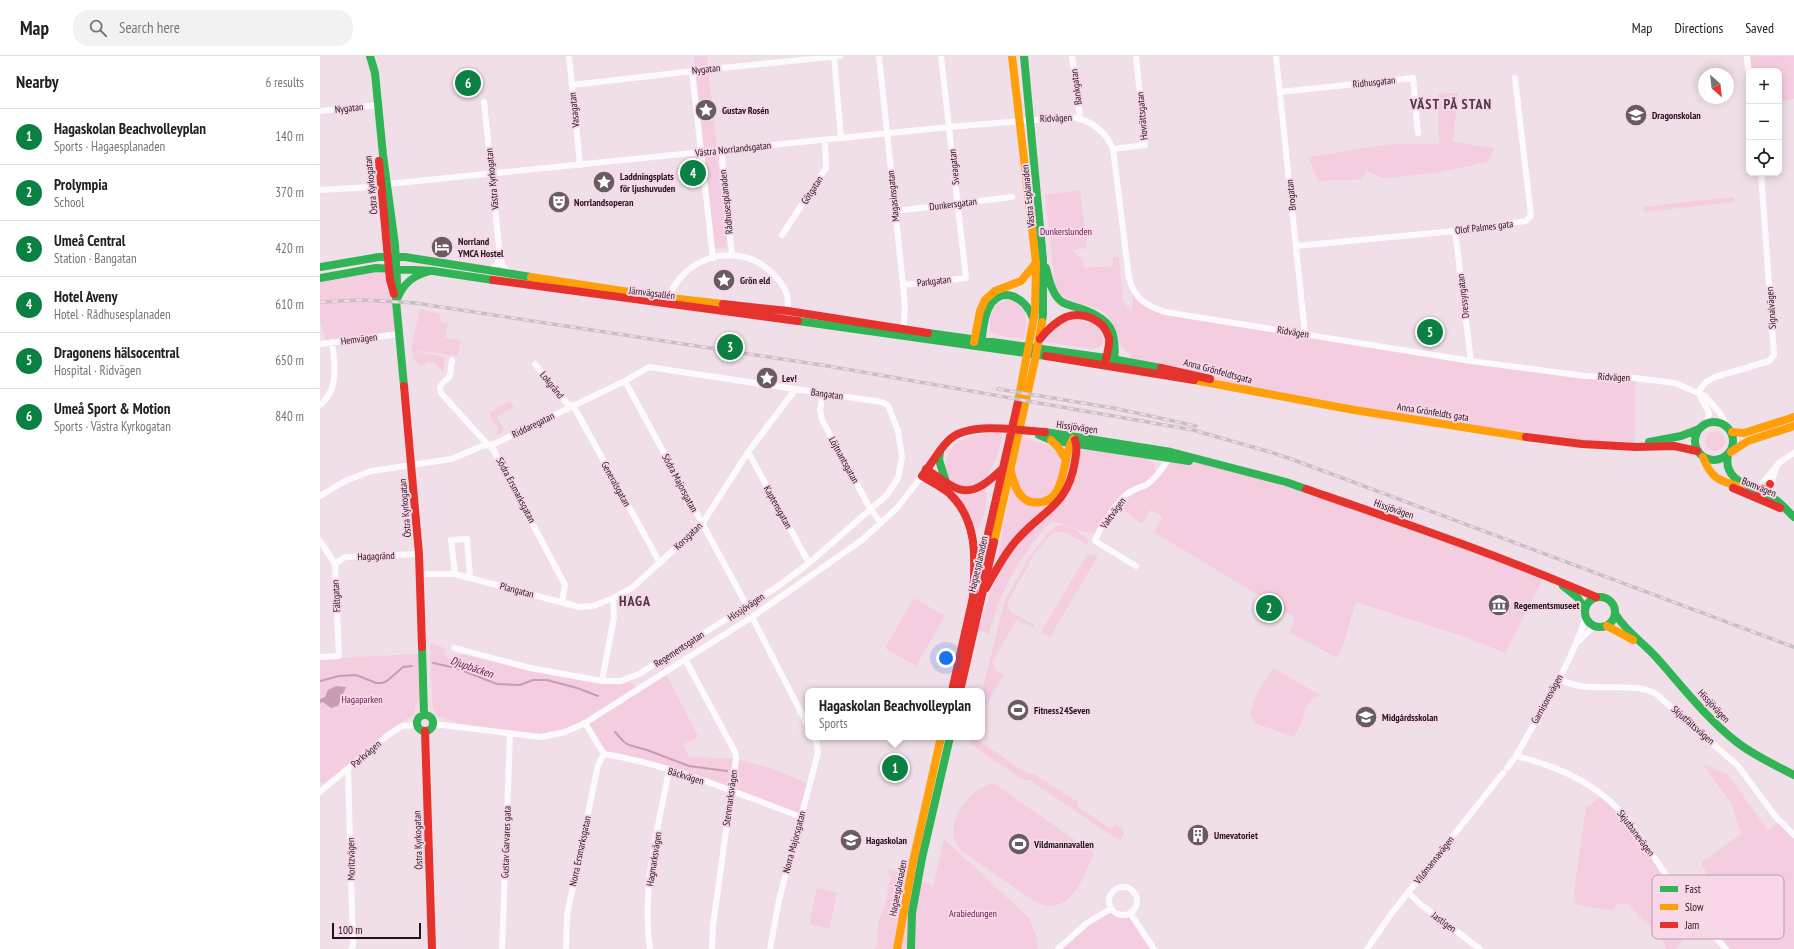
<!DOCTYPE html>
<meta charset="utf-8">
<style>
:root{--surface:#fff;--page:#f2f2f2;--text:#202124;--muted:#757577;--line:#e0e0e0;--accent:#0b8043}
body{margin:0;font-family:"PT Sans Narrow",sans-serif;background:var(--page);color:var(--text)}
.controls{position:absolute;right:12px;top:12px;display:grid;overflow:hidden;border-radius:8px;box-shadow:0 2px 10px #0003}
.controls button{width:36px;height:36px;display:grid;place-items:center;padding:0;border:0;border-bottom:1px solid var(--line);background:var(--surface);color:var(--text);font:20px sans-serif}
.compass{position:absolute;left:1378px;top:12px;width:36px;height:36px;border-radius:50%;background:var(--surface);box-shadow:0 2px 10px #0003;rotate:153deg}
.scale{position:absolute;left:12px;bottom:10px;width:89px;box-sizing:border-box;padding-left:4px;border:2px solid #20141a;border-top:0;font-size:11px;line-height:14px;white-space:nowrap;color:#20141a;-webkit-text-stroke:3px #f8d7e8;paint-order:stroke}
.you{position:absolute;left:626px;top:602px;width:14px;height:14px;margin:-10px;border:3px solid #fff;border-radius:50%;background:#1a73e8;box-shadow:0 0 0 6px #1a73e833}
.badge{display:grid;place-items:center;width:26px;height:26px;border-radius:50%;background:var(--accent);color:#fff;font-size:13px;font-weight:700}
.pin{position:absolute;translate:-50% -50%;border:2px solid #fff;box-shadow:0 1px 4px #0006}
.popup{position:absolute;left:485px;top:632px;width:180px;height:52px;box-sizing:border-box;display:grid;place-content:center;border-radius:8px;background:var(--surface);filter:drop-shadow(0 1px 3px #0005);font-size:13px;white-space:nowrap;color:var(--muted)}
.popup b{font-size:15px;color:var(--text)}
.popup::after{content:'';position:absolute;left:50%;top:100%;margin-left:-8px;border:8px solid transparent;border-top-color:var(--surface)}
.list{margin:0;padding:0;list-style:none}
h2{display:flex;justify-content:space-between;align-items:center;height:52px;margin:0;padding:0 16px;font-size:17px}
h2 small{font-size:13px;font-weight:400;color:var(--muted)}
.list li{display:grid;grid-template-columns:26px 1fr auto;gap:12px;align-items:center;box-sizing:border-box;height:56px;padding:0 16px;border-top:1px solid var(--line)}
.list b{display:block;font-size:15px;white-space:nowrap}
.list p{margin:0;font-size:13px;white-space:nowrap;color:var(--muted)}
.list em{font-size:13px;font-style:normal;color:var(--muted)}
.icon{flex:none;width:22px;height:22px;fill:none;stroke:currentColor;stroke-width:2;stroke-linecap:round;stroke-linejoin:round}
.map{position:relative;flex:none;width:1474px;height:893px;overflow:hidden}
header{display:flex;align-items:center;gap:24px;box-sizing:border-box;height:56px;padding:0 20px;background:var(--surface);border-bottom:1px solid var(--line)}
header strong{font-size:19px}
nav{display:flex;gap:22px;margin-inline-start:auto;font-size:14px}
.search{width:280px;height:36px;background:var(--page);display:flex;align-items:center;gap:10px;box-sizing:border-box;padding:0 14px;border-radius:16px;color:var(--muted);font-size:15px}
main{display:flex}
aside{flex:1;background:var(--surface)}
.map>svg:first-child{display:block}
</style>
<header>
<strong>Map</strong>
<div class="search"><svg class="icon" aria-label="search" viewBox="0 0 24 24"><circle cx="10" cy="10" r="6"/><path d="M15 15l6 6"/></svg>Search here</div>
<nav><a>Map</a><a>Directions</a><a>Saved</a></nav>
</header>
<main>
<aside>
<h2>Nearby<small>6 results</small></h2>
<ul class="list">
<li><span class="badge">1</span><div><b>Hagaskolan Beachvolleyplan</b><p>Sports · Hagaesplanaden</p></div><em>140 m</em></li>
<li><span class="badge">2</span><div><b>Prolympia</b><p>School</p></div><em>370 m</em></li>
<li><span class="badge">3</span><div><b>Umeå Central</b><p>Station · Bangatan</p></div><em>420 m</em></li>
<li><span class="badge">4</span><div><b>Hotel Aveny</b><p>Hotel · Rådhusesplanaden</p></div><em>610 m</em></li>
<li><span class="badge">5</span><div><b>Dragonens hälsocentral</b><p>Hospital · Ridvägen</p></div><em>650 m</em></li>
<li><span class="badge">6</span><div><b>Umeå Sport &amp; Motion</b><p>Sports · Västra Kyrkogatan</p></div><em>840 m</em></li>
</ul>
</aside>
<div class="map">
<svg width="1474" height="893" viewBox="0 0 1474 893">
<rect width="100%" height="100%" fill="#f0dfe8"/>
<!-- green -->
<path fill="#f4cde1" d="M374,0H387L407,191L394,193Z
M1427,0H1474V43L1459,45V15H1429Z
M1138,37L1133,86L1175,92L1167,106L1116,117L1062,122L1047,115L1041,123L998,125L988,101L1073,88H1119L1118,38Z
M760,135L767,192L752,194L763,204L764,212L793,210V201H799L803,243L805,248L812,255L813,235L817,241L845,256L1265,320L1315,322V387L1289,389L1034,354L809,306L810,298C794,290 799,266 782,255C763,244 746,253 735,229L725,138Z
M1413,141L1414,146L1324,156V151Z
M68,212L79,278L6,286L0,264V222Z
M690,244C710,250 707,265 704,283C697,282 675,281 671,275C669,273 670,269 670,266C671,253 676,246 690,244Z
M100,253L120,258L121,266L128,267L125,282L141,285L138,300L98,295V296L125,301L123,317L113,305L110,307L108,305L102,311L93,303L92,289Z
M755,263C771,265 787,271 782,290L772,293L726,286C730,272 742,267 755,263Z
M190,345L194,351L177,361L184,374L183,376L177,379L178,371L171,364L170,356Z
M1385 385a10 10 0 1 1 20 0a10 10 0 1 1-20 0Z
M670,377H683C679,394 675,411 663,424V426C625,446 609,394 649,381C655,379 663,378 670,377Z
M701,382L729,389L820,399L834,407L836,418L849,402L915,413L1225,519L1185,597L1145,581L1036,546L1024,586L1017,602L969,576L974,567L972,566L975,561L834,476L843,461L831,454L822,468L797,449L778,478C760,477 749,467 731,466C700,498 680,535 669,578L658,574L673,530L680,514L678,499Z
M665,433C669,441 664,468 656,473L647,454L636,439L638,437L655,438Z
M744,469L755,473L769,484L766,488L742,475L732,478L714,498L687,548L691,556L714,569L713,572L697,563L672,606L677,615L684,619L662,656V635L685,544L709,501L730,475L736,470Z
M769,498L778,500L730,581L721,576L766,500Z
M594,542L625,560L596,610L565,592Z
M110,587L125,592L124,598L130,603L143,598L210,612L313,627L316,634L345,616L378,680L363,689L369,701L416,703L449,712L490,728L481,761L377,722L284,698L265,667L233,679L160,674L115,659L112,647Z
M99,598L101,643L95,650L94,658L66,677L26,712L3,728L0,726V603Z
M953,612L1000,639L991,644L986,651L982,666L974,681L934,667L930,658L937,637Z
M650,681H658V684L703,715L715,719L758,746V751L791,773L795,768L803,773L804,779L800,785L709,724H703L654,690L651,687Z
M575,701L585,717L575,723L565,707Z
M1383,708L1407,718L1448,774L1460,765L1474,779V893H1406L1382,861L1356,893H1346C1341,876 1332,873 1321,862C1316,857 1313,852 1308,847L1296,849L1292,855L1256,848L1254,835L1266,752L1283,739L1297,752L1373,853C1383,846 1391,830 1387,818C1385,813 1382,811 1382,806L1421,778L1412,749Z
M673,727L774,797C764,821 750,863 715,846L642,795C618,772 648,733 673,727Z
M624,783L709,862L716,879L718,893H554C559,888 557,879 558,872C559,861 565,850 568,839L567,837L571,821L568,817L569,813L613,830Z
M497,832L517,837L509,873L489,868Z
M791,853L801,859L810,857L834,893H738Z"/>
<!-- water -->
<path fill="#ca9bb5" d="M16,630L26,631L18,650L11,652L3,646L0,647V643L5,641L8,634Z"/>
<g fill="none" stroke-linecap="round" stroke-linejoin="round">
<!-- stream -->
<path stroke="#ca9bb5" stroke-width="2" d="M113,607L136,612L177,628L200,629L213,624H227L257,632L278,640
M0,625L19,620L36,619L56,627H62L67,625L83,611L92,610
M295,676L304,686L309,689L327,694L369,710L407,715"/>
<!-- street -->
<path stroke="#fdfafc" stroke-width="6" d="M249,0L260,109
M514,0L521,82
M559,0L583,229L585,252L583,277
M752,0L760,62
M956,0L985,278
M1427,0L1429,20
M372,15L393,202
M252,29L391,13L520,0
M960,36L1093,22L1098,77
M164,46L180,200L183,210L189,217
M0,55L58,49
M401,93L412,199
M793,93L825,89L816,0
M68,128L629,71L751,61C771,64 785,74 793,93L809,222C814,242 826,250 845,256L1151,305L1265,320L1315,322L1355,327L1385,340L1400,357L1406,369
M0,134L52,131L61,134
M575,155L692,141
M1135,175L1151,305
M462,179L506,112L505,84
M976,190L1135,175L1206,165L1211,160L1195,22
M172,214L177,208L180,200
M583,229L646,222L621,0
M350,246C349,236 355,228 361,221C384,196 422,191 449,214C457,221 464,229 467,239C469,248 468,255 467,264
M0,288L79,278
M215,308L250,351
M305,325L427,550
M120,333L121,329L130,320L132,304
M1378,336L1386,326L1395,321L1449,305L1454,299L1441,117
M1378,336L1389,357L1387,367
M121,337L168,389L173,393L245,529L242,546
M503,338L500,354L502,364L551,454L561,467
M0,349C19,334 15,308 12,286
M253,349L340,507
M428,396L489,507
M1432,431L1442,428L1460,406L1474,397
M1450,431L1456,412
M0,440L25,425L51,415L132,403L162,390L174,388L305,325L329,311L561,346L568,349L578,375L582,401L578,422L567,439L489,507L457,531L319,618L301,625H282L210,612L134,592
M0,485L15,508L19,600L0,601
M15,508L25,501L99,498
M816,510L775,485C780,471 795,448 806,439C811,434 819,432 826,429C833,425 848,407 850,398
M100,518H135L259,551L273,550L293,542L312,532L382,468L428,396L475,334
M135,518L131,484L147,483L150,522
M432,561L488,670
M1259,585L1274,570
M365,603L415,696L416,703L393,869L392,893
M1239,623C1264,636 1289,629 1316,632C1322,632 1329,635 1335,637L1418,710L1456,761L1474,779
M282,625L294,561L293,542
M265,667L284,698C352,709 417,737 481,761
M113,668L221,681L245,676L265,667L432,561L542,484L577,452L602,420
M1196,700C1234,709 1270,724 1298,753C1320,776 1336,806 1355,832C1371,853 1389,873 1406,893
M1187,712L1196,700C1221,655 1250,610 1266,561
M28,714L33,889L31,893
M0,736L68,679L82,670L96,669
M789 845a14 14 0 1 1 28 0a14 14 0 1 1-28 0Z
M1089,837L1100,848L1160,893
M810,857L834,893
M182,893L190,678
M246,893L247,859L278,709L284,698
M330,893C321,833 338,773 349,714
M450,893L459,844L498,697L497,688L494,681
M738,893L767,867L791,853
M1047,893L1071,858L1183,717"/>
<!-- fast -->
<path stroke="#30b455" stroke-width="8" d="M50,0L55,17L63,99L75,189L77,225L76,245L84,330
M704,0L723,204V258L722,266
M0,211L59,201H85L211,221
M726,212C729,223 732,239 742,246C747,249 756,251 762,253C793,264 797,277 794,308
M0,222L56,212L113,215L173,224
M78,241C84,227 93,220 107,216
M478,265L726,300
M608,277L786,302L841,312
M661,288C663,276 663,262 669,251C682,228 706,242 713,262
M1375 385a19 19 0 1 1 38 0a19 19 0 1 1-38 0Z
M725,376L851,396L966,426L986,433
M719,379L731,384L869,405
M1329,386L1361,380L1379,373
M620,395L619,404L626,426
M1408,399C1402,427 1435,430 1453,442C1461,446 1467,455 1474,461
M1243,530L1258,542L1265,554
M1265 556a15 15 0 1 1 30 0a15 15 0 1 1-30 0Z
M1296,559C1306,575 1323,587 1336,601C1362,630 1387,663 1418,687C1435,700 1455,709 1474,719
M102,591L104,658
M97 667a8 8 0 1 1 16 0a8 8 0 1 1-16 0Z
M591,893L592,857L602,802L630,681"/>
<!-- slow -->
<path stroke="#ff9f0a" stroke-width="8" d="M692,0L716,207L715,256L698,346
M211,221L342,241L403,248
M654,286L660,255L665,244L675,235L701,225L715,208
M874,324L1034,354L1206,381
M1412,376L1424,377L1474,361
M731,384L738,391L746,404
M1411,396L1428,385L1474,370
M1383,401C1391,423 1400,425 1421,431
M691,416C694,427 698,443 711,446C749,452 740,403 753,383
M674,486L715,304L722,266
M1287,570L1313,584
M577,893L594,801L621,681"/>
<!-- jam -->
<path stroke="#e5322d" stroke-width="8" d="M59,105L70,224L74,238
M173,224L478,265
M403,248L468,255L608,277
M720,283C727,274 735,266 746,261C762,255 784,263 789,282C790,289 787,299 785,306
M726,300L874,324
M841,312L890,323
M84,330L99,498L102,591
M1206,381L1262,388L1316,391L1354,390L1377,395
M606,413C642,438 649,445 683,412
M1413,432L1460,452
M986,433C1084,467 1181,500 1276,541
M1439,438L1444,437L1450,428
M658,522L698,346
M666,532C675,516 683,500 695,486C722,454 748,451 755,405C756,398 758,390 755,384
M653,542C655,505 659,466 630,438C622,431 611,426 602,420C611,409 618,395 628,385C648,364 699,375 725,376
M632,635L654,537
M640,635L674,486
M105,675L112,893"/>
<!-- rail casing -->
<g stroke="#c5c0c3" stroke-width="3.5">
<path id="rail" d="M0,246L44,244L95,247L508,310L873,374L950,396L974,404L1474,591
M678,333L793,352L876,370"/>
</g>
<!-- rail -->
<use href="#rail" stroke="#f8d7e8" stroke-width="2" stroke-dasharray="6" stroke-linecap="butt"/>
</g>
<!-- icons -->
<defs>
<g id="sight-disc" transform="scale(1.15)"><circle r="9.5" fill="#695b62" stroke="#f8d7e8"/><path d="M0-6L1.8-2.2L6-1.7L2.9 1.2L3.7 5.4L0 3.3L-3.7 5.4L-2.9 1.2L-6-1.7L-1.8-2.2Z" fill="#fff"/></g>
<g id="school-disc" transform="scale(1.15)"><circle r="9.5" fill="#695b62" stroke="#f8d7e8"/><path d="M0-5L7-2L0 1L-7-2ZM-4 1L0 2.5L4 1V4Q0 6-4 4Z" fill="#fff"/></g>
<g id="theatre-disc" transform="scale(1.15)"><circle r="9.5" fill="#695b62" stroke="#f8d7e8"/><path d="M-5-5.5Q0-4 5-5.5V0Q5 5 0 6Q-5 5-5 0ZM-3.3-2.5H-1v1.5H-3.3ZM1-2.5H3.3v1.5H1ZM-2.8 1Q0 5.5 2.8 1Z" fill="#fff"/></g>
<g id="hotel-disc" transform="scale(1.15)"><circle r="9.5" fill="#695b62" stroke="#f8d7e8"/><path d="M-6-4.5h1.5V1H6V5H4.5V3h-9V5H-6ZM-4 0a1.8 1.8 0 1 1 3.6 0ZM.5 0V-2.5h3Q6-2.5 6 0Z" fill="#fff"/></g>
<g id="museum-disc" transform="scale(1.15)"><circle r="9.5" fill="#695b62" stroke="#f8d7e8"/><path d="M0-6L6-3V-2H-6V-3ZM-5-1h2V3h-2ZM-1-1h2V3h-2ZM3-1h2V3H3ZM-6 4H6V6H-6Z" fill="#fff"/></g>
<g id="stadium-disc" transform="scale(1.15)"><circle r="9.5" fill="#695b62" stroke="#f8d7e8"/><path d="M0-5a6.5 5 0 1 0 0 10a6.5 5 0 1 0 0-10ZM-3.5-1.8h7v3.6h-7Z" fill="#fff"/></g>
<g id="building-disc" transform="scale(1.15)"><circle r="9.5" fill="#695b62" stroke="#f8d7e8"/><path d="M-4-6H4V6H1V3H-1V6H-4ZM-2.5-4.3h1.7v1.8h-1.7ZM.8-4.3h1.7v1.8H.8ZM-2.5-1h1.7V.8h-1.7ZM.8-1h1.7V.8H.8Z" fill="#fff"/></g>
</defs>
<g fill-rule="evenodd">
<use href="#sight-disc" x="386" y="54"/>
<use href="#school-disc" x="1316" y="59"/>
<use href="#sight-disc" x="284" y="126"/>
<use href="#theatre-disc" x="239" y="146"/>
<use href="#hotel-disc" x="122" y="191"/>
<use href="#sight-disc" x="404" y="224"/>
<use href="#sight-disc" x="447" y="322"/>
<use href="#museum-disc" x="1179" y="549"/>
<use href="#stadium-disc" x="698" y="654"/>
<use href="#school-disc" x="1046" y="661"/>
<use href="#building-disc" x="878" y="779"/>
<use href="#school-disc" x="531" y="784"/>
<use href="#stadium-disc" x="699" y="788"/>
</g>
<g text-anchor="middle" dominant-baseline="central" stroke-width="4" stroke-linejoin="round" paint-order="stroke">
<!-- street labels -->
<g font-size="10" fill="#20141a" stroke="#f8d7e8">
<text transform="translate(386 13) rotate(-6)">Nygatan</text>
<text transform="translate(1054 26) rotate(-6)">Ridhusgatan</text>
<text transform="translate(756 31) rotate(-97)">Bankgatan</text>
<text transform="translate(29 52) rotate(-6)">Nygatan</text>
<text transform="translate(254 54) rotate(-96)">Vasagatan</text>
<text transform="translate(822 60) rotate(-95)">Hovrättsgatan</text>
<text transform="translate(736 62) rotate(-2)">Ridvägen</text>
<text transform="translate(413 93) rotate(-6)">Västra Norrlandsgatan</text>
<text transform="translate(634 111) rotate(-96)">Sveagatan</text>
<text transform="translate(172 123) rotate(-96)">Västra Kyrkogatan</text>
<text transform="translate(51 129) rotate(-96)">Östra Kyrkogatan</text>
<text transform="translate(492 134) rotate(-57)">Götgatan</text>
<text transform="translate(971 139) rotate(-96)">Brogatan</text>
<text transform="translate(573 140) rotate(-96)">Magasinsgatan</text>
<text transform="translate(708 140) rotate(-96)">Västra Esplanaden</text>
<text transform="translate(406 146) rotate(-96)">Rådhusesplanaden</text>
<text transform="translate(633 148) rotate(-7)">Dunkersgatan</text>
<text transform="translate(1164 171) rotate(-7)">Olof Palmes gata</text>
<text transform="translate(614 225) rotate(-7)">Parkgatan</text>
<text transform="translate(332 237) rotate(7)">Järnvägsallén</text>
<text transform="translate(1143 240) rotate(-97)">Dressyrgatan</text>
<text transform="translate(1451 252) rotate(-94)">Signalvägen</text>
<text transform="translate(973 276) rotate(9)">Ridvägen</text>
<text transform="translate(39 283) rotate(-7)">Hemvägen</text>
<text transform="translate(898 315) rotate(15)">Anna Grönfeldtsgata</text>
<text transform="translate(1294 321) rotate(3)">Ridvägen</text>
<text transform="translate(232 329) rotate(51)">Lokgränd</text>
<text transform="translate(507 338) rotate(8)">Bangatan</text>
<text transform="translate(1113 356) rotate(9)">Anna Grönfeldts gata</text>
<text transform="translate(213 369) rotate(-26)">Riddaregatan</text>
<text transform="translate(757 371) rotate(8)">Hissjövägen</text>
<text transform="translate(524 404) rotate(61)">Löjtnantsgatan</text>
<text transform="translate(360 427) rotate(62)">Södra Majorsgatan</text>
<text transform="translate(296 428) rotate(61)">Generalsgatan</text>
<text transform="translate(1439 431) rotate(22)">Bomvägen</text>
<text transform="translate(196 434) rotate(62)">Södra Ersmarksgatan</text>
<text transform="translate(458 451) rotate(61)">Kaptensgatan</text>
<text transform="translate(85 452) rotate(-95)">Östra Kyrkogatan</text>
<text transform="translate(1074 453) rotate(19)">Hissjövägen</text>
<text transform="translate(793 457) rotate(-54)">Vaktvägen</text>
<text transform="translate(368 480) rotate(-44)">Korsgatan</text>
<text transform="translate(56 500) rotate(-2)">Hagagränd</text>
<text transform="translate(658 508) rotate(-77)">Hagaesplanaden</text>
<text transform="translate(197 534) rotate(15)">Plangatan</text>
<text transform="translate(16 540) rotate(-93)">Fältgatan</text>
<text transform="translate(426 551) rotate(-34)">Hissjövägen</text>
<text transform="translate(359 593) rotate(-33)">Regementsgatan</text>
<text transform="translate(1227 643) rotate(-61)">Garnisonsvägen</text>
<text transform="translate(1394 650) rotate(47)">Hissjövägen</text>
<text transform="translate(1373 669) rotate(41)">Skjutfältsvägen</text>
<text transform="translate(46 698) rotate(-41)">Parkvägen</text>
<text transform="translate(366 720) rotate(17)">Bäckvägen</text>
<text transform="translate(410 742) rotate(-82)">Stenmarksvägen</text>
<text transform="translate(1316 777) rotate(53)">Skjutbanevägen</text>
<text transform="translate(98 784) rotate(-92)">Östra Kyrkogatan</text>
<text transform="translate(186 786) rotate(-88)">Gustav Garvares gata</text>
<text transform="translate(474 786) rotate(-75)">Norra Majorsgatan</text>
<text transform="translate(260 795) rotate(-78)">Norra Ersmarksgatan</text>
<text transform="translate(31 803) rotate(-91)">Moritzvägen</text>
<text transform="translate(334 803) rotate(-81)">Hagmarksvägen</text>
<text transform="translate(1114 804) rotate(-52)">Vildmannavägen</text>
<text transform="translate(578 832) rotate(-79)">Hagaesplanaden</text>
<text transform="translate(1124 866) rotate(36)">Jastigen</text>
</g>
<!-- poi labels -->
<g font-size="10" font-weight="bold" fill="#20141a" stroke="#f8d7e8" text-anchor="start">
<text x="402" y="54">Gustav Rosén</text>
<text x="1332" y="59">Dragonskolan</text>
<text x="300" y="120">Laddningsplats<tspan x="300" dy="12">för ljushuvuden</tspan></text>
<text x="254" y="146">Norrlandsoperan</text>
<text x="138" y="185">Norrland<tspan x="138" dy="12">YMCA Hostel</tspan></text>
<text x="420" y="224">Grön eld</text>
<text x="462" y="322">Lev!</text>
<text x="1194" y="549">Regementsmuseet</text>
<text x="714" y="654">Fitness24Seven</text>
<text x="1062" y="661">Midgårdsskolan</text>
<text x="894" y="779">Umevatoriet</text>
<text x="546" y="784">Hagaskolan</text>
<text x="714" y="788">Vildmannavallen</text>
</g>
<!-- park labels -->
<g font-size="10" fill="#6a214f" stroke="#f8d7e8">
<text x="746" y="175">Dunkerslunden</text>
<text x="42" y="643">Hagaparken</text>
<text x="653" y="857">Arabiedungen</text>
</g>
<!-- water labels -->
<g font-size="11" font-style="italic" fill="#5d1543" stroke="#f8d7e8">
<text transform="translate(152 611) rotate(19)">Djupbäcken</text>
</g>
<!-- district labels -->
<g font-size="14" font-weight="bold" letter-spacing="1" fill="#4f3644" stroke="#f8d7e8">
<text x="1131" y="48">VÄST PÅ STAN</text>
<text x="315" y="545">HAGA</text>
</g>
</g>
<!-- legend -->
<rect x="1332" y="819" width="132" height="64" rx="6" fill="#f8d7e8" stroke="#b79caa" stroke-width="1"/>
<rect x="1340" y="830" width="18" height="6" fill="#30b455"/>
<rect x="1340" y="848" width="18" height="6" fill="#ff9f0a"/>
<rect x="1340" y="866" width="18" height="6" fill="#e5322d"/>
<g font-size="11" fill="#20141a">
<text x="1365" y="837">Fast</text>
<text x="1365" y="855">Slow</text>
<text x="1365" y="873">Jam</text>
</g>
</svg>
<div class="controls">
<button>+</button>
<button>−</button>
<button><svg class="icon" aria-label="locate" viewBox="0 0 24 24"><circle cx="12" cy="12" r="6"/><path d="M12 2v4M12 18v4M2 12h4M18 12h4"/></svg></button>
</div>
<svg class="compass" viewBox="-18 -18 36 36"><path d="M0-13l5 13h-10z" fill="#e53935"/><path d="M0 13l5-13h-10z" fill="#757577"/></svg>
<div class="scale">100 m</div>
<div class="you"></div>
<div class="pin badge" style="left:575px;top:712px">1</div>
<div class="popup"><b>Hagaskolan Beachvolleyplan</b>Sports</div>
<div class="pin badge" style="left:949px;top:552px">2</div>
<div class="pin badge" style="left:410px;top:291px">3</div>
<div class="pin badge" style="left:373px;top:117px">4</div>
<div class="pin badge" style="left:1110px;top:276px">5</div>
<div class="pin badge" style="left:148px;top:27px">6</div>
</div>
</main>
